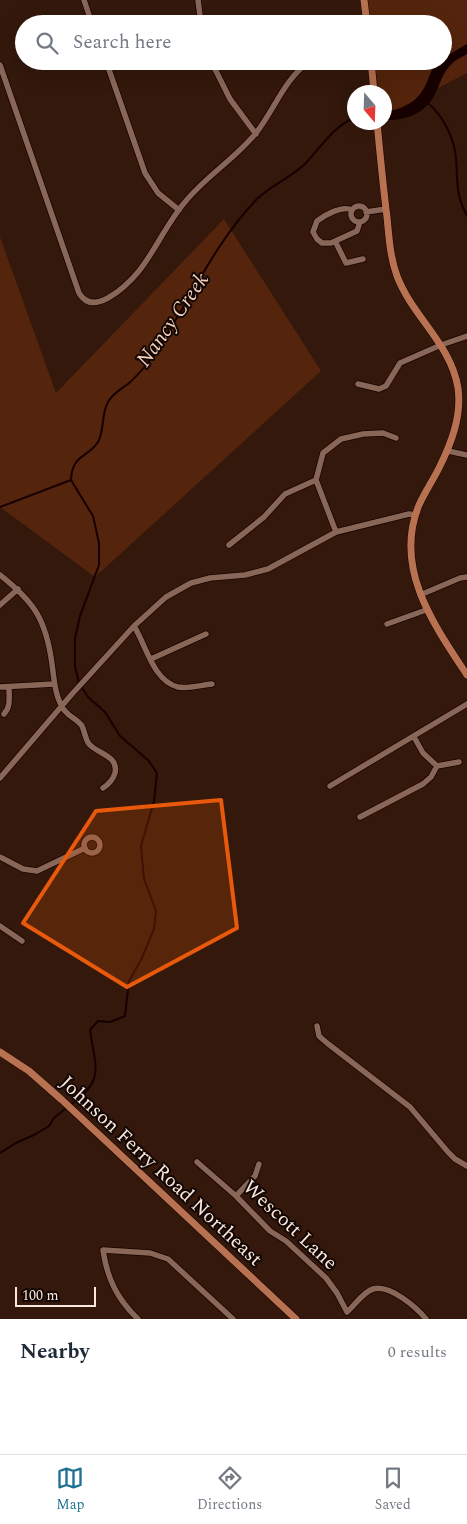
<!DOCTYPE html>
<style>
:root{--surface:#fff;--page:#f6f6f7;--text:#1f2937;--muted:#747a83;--line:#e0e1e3;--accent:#1c7190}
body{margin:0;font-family:Spectral,serif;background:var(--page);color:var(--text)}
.compass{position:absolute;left:347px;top:85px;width:45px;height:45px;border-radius:50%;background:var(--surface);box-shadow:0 5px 20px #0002;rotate:161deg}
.scale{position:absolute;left:15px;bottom:12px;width:81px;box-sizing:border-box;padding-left:5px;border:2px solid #fae6de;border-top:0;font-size:14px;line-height:18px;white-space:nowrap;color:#fae6de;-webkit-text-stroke:4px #120703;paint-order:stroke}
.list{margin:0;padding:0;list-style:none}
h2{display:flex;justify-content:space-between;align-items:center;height:65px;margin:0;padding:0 20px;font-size:21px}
h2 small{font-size:16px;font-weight:400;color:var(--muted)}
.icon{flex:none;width:28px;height:28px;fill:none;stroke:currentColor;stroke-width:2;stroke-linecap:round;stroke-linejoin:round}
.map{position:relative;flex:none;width:467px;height:1319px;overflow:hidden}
.search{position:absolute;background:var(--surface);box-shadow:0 5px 20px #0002;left:15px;right:15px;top:15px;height:55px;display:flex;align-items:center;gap:12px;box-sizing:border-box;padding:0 18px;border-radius:28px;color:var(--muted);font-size:19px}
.sheet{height:135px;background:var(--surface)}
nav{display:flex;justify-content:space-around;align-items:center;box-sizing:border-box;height:70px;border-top:1px solid var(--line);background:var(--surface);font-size:14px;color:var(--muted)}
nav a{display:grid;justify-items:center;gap:2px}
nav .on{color:var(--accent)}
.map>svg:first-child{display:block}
</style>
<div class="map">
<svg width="467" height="1319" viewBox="0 0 467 1319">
<rect width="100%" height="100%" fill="#33180b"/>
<!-- green -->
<path fill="#55240c" d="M364,0H467V73L385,116L384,92H374L371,61H443V24H366Z
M224,219L321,371L95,577L0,507V237L56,393Z"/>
<!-- water -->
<path fill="#170000" d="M467,44V54C460,58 453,61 448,68C442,75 440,84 436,92C427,113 406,121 385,120V111C400,111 417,102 424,88C429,79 430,71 437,63L443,61V58Z"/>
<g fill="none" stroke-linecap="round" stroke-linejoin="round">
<!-- stream -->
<path stroke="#170000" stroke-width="2" d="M428,103C444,117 454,138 456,158C458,182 455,193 467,216
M0,507L71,480
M70,1105C106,1080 95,1067 90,1030L98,1021L110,1022L125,1016L129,981L141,960L154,929L156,911L144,879L141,846L154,801L157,773L149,761L120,736L105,712L88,697L79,683L75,667V638L80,616L99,565V543L93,516L71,480C72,454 88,458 98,442C105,429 101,414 108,402C112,394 121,389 128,384C136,377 144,368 151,359C187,307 212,246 256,200C270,186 290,178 305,164C321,147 333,127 354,118
M0,1153L16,1143L36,1134L49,1126L54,1118L66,1108"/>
<!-- minor casing -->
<g stroke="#190300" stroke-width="7">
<path id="minor" d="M84,0L92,24
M198,0L201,24
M106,61L145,173L158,193L179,210
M211,61L230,99L256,134
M0,65L79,293C86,305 97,304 108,298C148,275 157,235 185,202C206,176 235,159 256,133C275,109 284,79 310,61
M351 214a8 8 0 1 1 16 0a8 8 0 1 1-16 0Z
M352,210C342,205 325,215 317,221L313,232L317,239L322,243H331L357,231L360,222
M366,212L386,209
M335,241L346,263L363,259
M358,384L379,389L386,386L400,363L441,345L467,336
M448,451L467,455
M336,532L316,480L323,453L341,439L363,434L383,433L396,438
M229,545L264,517L285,494L316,480
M0,575C34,602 46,619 52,664C54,678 55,699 65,711C70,717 78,720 82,726C85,732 85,739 89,744C98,754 119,756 115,773C113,780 109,784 103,788
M420,595L460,578L467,577
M0,605L18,589
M387,624L426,610
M134,626C146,645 153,681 178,687C189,689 201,685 212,684
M151,659L206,634
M0,687L54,684
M4,714C11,707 9,697 9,687
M414,737L423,753L437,766
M437,766L459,762
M0,778L72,694L134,626L166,597L191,583L210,578L245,575L268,569L336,532L409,514L416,515
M330,786L467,704
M360,817L423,784L431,777L437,766
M84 845a8 8 0 1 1 16 0a8 8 0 1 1-16 0Z
M0,857L23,869L37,871L85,848
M0,926L22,941
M317,1026L319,1036L327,1043L410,1107L448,1152L455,1159L467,1166
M197,1162L236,1196L270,1231L286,1241L326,1278L337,1293L347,1312C355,1305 363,1292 373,1289C390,1284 417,1308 426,1319
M236,1196L255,1176L259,1164
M138,1319C117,1299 107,1278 103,1250L150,1253L168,1259L233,1319"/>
</g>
<!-- major casing -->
<g stroke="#190300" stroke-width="8">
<path id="major" d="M364,0L367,24
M371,61L374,92
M377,122C380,154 383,185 387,217C389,237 390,257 397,276C412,316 451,344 458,388C462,416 451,444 439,468C433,480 425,492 419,505C393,568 434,625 467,675
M0,1052L29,1071L62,1100L296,1319"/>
</g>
<!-- minor -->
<use href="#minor" stroke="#896758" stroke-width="5.5"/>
<!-- major -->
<use href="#major" stroke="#b87252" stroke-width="7"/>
</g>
<!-- marked area -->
<path fill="#e8590c" fill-opacity="0.2" stroke="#e8590c" stroke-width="4" stroke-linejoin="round" d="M221,800L237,928L127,987L23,923L96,811Z"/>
<g text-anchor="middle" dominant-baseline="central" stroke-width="4" stroke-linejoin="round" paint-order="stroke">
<!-- street labels -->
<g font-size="20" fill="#fae6de" stroke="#120703">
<text transform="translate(161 1171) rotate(43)">Johnson Ferry Road Northeast</text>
<text transform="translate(290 1225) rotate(43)">Wescott Lane</text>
</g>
<!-- water labels -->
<g font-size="21" font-style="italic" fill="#f6cebc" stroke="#120703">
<text transform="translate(173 320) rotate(-55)">Nancy Creek</text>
</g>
</g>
</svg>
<svg class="compass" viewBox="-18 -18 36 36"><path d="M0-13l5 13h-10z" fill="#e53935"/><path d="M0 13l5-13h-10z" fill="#747a83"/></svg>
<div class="scale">100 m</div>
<div class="search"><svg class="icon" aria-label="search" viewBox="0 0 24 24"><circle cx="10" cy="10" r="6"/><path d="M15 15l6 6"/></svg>Search here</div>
</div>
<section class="sheet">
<h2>Nearby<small>0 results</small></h2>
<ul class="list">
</ul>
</section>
<nav>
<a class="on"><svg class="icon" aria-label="map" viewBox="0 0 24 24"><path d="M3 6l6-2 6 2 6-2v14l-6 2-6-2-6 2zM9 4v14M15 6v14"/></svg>Map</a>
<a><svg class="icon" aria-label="directions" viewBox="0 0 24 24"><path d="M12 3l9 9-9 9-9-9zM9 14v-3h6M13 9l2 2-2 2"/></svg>Directions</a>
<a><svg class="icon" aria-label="saved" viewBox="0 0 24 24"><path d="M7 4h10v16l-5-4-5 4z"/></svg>Saved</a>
</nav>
